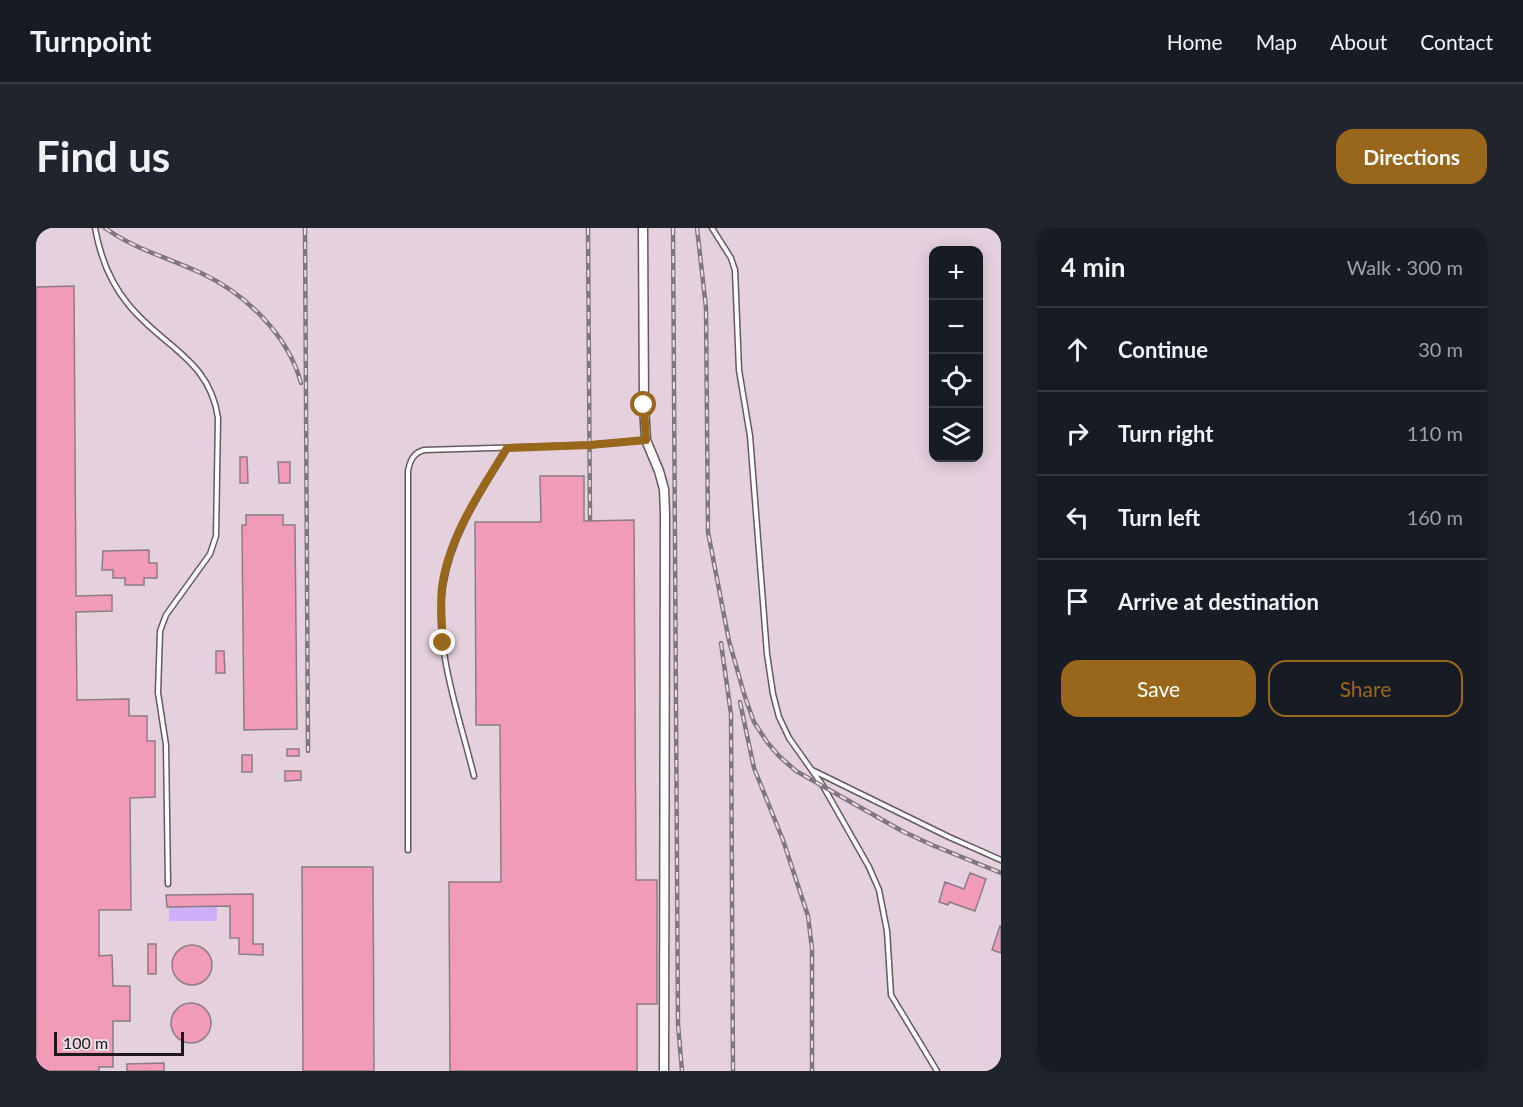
<!DOCTYPE html>
<meta charset="utf-8">
<style>
:root{--surface:#171b24;--page:#20242c;--text:#f1f3f6;--muted:#9ea1a6;--line:#363941;--accent:#99671b}
body{margin:0;font-family:Lato,sans-serif;background:var(--page);color:var(--text)}
.controls{position:absolute;right:18px;top:18px;display:grid;overflow:hidden;border-radius:12px;box-shadow:0 3px 15px #0003}
.controls button{width:54px;height:54px;display:grid;place-items:center;padding:0;border:0;border-bottom:2px solid var(--line);background:var(--surface);color:var(--text);font:30px sans-serif}
.scale{position:absolute;left:18px;bottom:15px;width:130px;box-sizing:border-box;padding-left:6px;border:3px solid #1d181b;border-top:0;font-size:16px;line-height:21px;white-space:nowrap;color:#1d181b;-webkit-text-stroke:4px #ebdee6;paint-order:stroke}
.stop{position:absolute;width:18px;height:18px;margin:-14px;border:4px solid #99671b;border-radius:50%;background:#fff}
.stop.end{background:#99671b;border-color:#fff;box-shadow:0 2px 6px #0008}
.list{margin:0;padding:0;list-style:none}
h2{display:flex;justify-content:space-between;align-items:center;height:78px;margin:0;padding:0 24px;font-size:26px}
h2 small{font-size:20px;font-weight:400;color:var(--muted)}
.list li{display:grid;grid-template-columns:39px 1fr auto;gap:18px;align-items:center;box-sizing:border-box;height:84px;padding:0 24px;border-top:2px solid var(--line)}
.list b{display:block;font-size:22px;white-space:nowrap}
.list em{font-size:20px;font-style:normal;color:var(--muted)}
.actions{display:flex;gap:12px;padding:18px 24px}
.actions a{flex:1;padding:14px 0;border:2px solid var(--accent);border-radius:18px;text-align:center;font-size:21px;color:var(--accent)}
.actions .main{background:var(--accent);color:#fff}
.icon{flex:none;width:33px;height:33px;fill:none;stroke:currentColor;stroke-width:2;stroke-linecap:round;stroke-linejoin:round}
.map{position:relative;flex:none;width:965px;height:843px;overflow:hidden;border-radius:18px}
header{display:flex;align-items:center;gap:36px;box-sizing:border-box;height:84px;padding:0 30px;background:var(--surface);border-bottom:2px solid var(--line)}
header strong{font-size:28px}
nav{display:flex;gap:33px;margin-inline-start:auto;font-size:21px}
.intro{display:flex;align-items:center;justify-content:space-between;box-sizing:border-box;height:144px;padding:0 36px}
h1{margin:0;font-size:42px}
.button{padding:15px 27px;border-radius:18px;background:var(--accent);color:#fff;font-size:21px;font-weight:700}
main{display:flex;gap:36px;padding:0 36px}
aside{flex:1;background:var(--surface);border-radius:18px;box-shadow:0 3px 15px #0003}
.map>svg:first-child{display:block}
</style>
<header>
<strong>Turnpoint</strong>
<nav><a>Home</a><a>Map</a><a>About</a><a>Contact</a></nav>
</header>
<div class="intro"><h1>Find us</h1><a class="button">Directions</a></div>
<main>
<div class="map">
<svg width="965" height="843" viewBox="0 0 965 843">
<rect width="100%" height="100%" fill="#ebdee6"/>
<!-- built -->
<path fill="#e5d1dd" fill-rule="evenodd" d="M0,0H965V843H0ZM898,22H942V230H898Z"/>
<!-- water -->
<path fill="#cdaffa" d="M181,678V693H133V679Z"/>
<!-- building -->
<path fill="#f29bb8" stroke="#8b7d81" stroke-width="1.5" d="M38,58L40,368L76,367V383L40,384L41,472L93,471V488H111V513H119V569L94,570L95,682H63V728L76,727L77,758H94V793H77V839H63V843H0V59Z
M204,229H211L212,255H204Z
M242,234H254V255H243Z
M504,248H548V293L598,292L600,652H621V776H601V843H414L413,654H465L464,497H440L439,294H505Z
M210,287H247V297H259L261,501L208,502L206,297H210Z
M113,322V335H121V350H108V357H89V350H77V342H66L67,323Z
M180,423H188L189,445H180Z
M251,521H263V528H251Z
M206,527H216V544H206Z
M249,543H265V552L249,553Z
M266,639H337L338,843H267Z
M934,645L950,651L939,683L913,674L912,677L903,674L909,654L928,661Z
M217,666V716H227V727L203,726V710H194V678L131,679L130,667Z
M964,698H965V725L956,722Z
M112,716H120V746H112Z
M136 737a20 20 0 1 1 40 0a20 20 0 1 1-40 0Z
M135 795a20 20 0 1 1 40 0a20 20 0 1 1-40 0Z
M128,835V843H91V836Z"/>
<g fill="none" stroke-linecap="round" stroke-linejoin="round">
<!-- lane casing -->
<g stroke="#655a61" stroke-width="7">
<path id="lane" d="M59,0C64,28 73,53 92,76C125,118 174,131 182,190L180,308L174,326L130,387L124,403L122,465L130,517L132,656
M676,0L695,30L699,42L703,142L714,208L731,426L737,466L743,489L753,510L787,558L833,639L843,662L851,703L855,767L901,843
M776,542L913,609L965,632
M438,548C424,490 397,418 407,358C415,307 445,263 471,221
M372,622V243C374,233 377,225 388,222L554,217L610,212"/>
</g>
<!-- street casing -->
<g stroke="#655a61" stroke-width="11">
<path id="street" d="M607,0L608,177L610,212L623,243L628,261L629,285L628,843"/>
</g>
<!-- lane -->
<use href="#lane" stroke="#fff" stroke-width="4"/>
<!-- street -->
<use href="#street" stroke="#fff" stroke-width="8"/>
<!-- rail casing -->
<g stroke="#80777d" stroke-width="4.5">
<path id="rail" d="M69,0C98,21 133,30 165,45C210,66 252,107 265,155
M269,0L272,523
M552,0L554,291
M637,0L642,796L646,843
M661,0L670,80L672,304L693,413L709,469L718,494L731,514L743,528L760,543L866,603L896,617L965,645
M685,415L695,486L697,843
M704,474L718,540L747,612L772,688L776,720V843"/>
</g>
<!-- rail -->
<use href="#rail" stroke="#ebdee6" stroke-width="2" stroke-dasharray="7" stroke-linecap="butt"/>
</g>
<g fill="none" stroke-linecap="round" stroke-linejoin="round">
<!-- route -->
<path stroke="#99671b" stroke-width="8" d="M407,415C406,397 404,377 406,359C413,308 445,262 471,220L554,217L610,212L608,177"/>
</g>
</svg>
<div class="controls">
<button>+</button>
<button>−</button>
<button><svg class="icon" aria-label="locate" viewBox="0 0 24 24"><circle cx="12" cy="12" r="6"/><path d="M12 2v4M12 18v4M2 12h4M18 12h4"/></svg></button>
<button><svg class="icon" aria-label="layers" viewBox="0 0 24 24"><path d="M12 4l9 5-9 5-9-5zM3 14l9 5 9-5"/></svg></button>
</div>
<div class="scale">100 m</div>
<div class="stop" style="left:608px;top:177px"></div>
<div class="stop end" style="left:407px;top:415px"></div>
</div>
<aside>
<h2>4 min<small>Walk · 300 m</small></h2>
<ul class="list">
<li><svg class="icon" aria-label="ahead" viewBox="0 0 24 24"><path d="M12 20V5M6 11l6-6 6 6"/></svg><div><b>Continue</b></div><em>30 m</em></li>
<li><svg class="icon" aria-label="right" viewBox="0 0 24 24"><path d="M7 20v-9h11M14 6l5 5-5 5"/></svg><div><b>Turn right</b></div><em>110 m</em></li>
<li><svg class="icon" aria-label="left" viewBox="0 0 24 24"><path d="M17 20v-9H6M10 6l-5 5 5 5"/></svg><div><b>Turn left</b></div><em>160 m</em></li>
<li><svg class="icon" aria-label="arrive" viewBox="0 0 24 24"><path d="M6 21V4h12l-3 4 3 4H6"/></svg><div><b>Arrive at destination</b></div></li>
</ul>
<div class="actions"><a class="main">Save</a><a>Share</a></div>
</aside>
</main>
